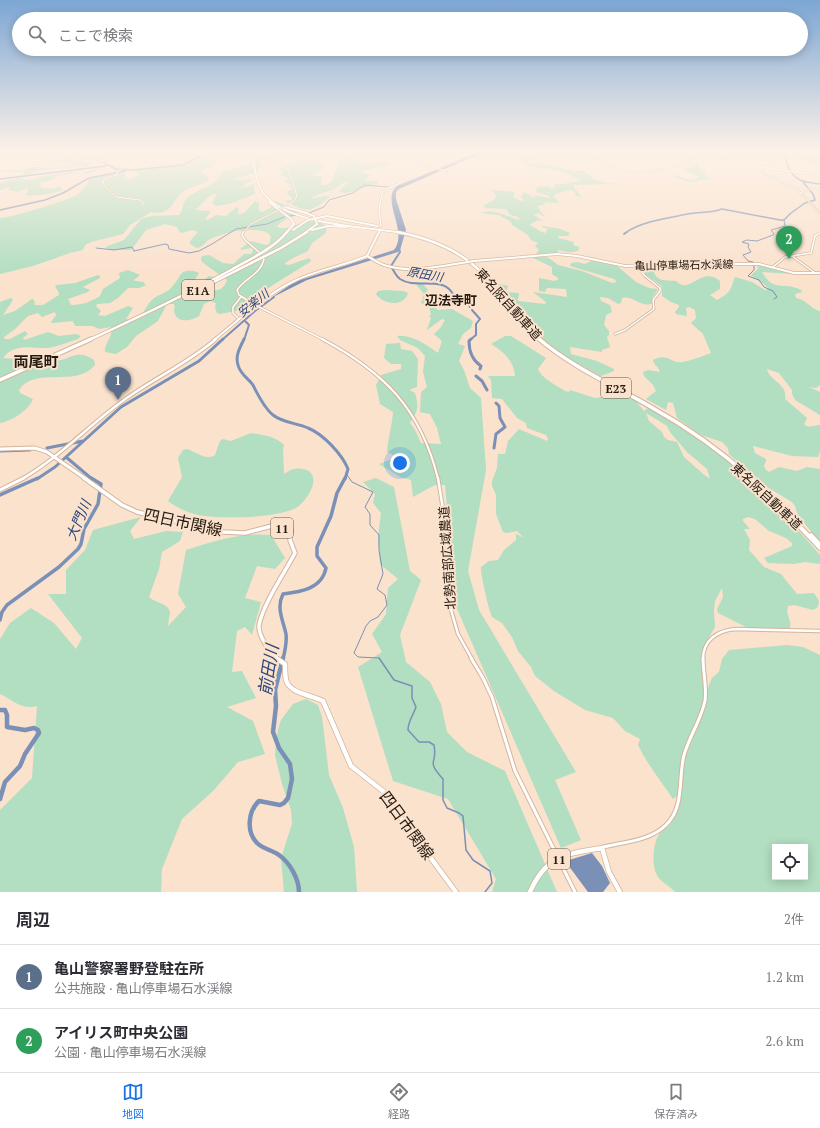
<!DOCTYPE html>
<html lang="ja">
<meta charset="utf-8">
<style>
:root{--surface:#fff;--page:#f7f7f7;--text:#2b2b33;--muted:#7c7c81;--line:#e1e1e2;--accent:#1a73e8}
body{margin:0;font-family:"PT Serif","Noto Sans JP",serif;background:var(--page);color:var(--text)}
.controls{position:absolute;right:12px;bottom:12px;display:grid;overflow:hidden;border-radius:0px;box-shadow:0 2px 10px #0003}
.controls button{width:36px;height:36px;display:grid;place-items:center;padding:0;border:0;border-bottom:1px solid var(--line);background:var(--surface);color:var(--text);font:20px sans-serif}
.you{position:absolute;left:400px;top:463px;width:14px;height:14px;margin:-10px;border:3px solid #fff;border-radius:50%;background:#1a73e8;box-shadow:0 0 0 6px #1a73e833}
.badge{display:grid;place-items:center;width:26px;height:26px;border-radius:50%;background:var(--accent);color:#fff;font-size:13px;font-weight:700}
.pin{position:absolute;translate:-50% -33px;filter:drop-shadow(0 1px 2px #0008)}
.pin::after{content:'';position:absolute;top:21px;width:14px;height:12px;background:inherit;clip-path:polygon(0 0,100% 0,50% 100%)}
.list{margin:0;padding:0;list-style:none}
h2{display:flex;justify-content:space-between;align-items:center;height:52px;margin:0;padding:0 16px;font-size:17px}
h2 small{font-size:13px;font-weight:400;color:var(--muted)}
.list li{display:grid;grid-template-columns:26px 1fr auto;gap:12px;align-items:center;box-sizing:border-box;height:64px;padding:0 16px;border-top:1px solid var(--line)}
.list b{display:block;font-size:15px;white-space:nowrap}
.list p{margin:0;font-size:13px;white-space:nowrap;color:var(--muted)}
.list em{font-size:13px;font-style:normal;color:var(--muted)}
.icon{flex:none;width:22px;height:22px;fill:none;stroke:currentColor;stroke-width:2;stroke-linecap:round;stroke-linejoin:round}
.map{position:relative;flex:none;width:820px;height:892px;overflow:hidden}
.search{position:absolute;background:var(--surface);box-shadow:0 2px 10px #0003;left:12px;right:12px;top:12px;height:44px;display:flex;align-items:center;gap:10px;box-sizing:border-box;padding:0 14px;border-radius:22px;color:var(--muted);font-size:15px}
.sheet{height:180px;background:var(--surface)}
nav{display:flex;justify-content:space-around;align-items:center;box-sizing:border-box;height:56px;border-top:1px solid var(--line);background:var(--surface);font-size:11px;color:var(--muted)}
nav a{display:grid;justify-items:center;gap:2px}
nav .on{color:var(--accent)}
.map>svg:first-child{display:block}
</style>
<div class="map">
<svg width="820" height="892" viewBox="0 0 820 892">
<rect width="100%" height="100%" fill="#fae2cd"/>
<!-- green -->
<path fill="#b2dec1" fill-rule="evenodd" d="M806,150L820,151V163C811,162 802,161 795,156L798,153V151Z
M0,151H15L31,155C24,158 17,159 10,158V155H0Z
M58,157H62L58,158V160L68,159L73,161L95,162L85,166L43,170L26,175L22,172L0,171V170H23L32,167L58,168L60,167L53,166L64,167L73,164L46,160Z
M206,157L209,158L210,161H216L213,167L203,170V173L209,178L207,181C200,186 191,186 184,191C173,198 172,217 151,212L130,225L123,234L91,242L85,245L83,250L70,253L33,266L0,274V218C7,219 72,199 77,195C83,190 87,186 89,179L92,178L125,172V177L121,178L130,179L139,175L134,171L184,166Z
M522,157L533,160H527L530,164L551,165L573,171H583L588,174L593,179L606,183L617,184L574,185L573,186L582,197L574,196L576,194L571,190L558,193L553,196L559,202L557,203L546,202L543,205L537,206L540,210V212L545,216V217L538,213L534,215L543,221L538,220L529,225C535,227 538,231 545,233L548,229L542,227L543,226L560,229L570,233L568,236H559L558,238L574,242L573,245L579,247V250L574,252H567L559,250L556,254H536L539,250L535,246L538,243L531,240L528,235L512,225L511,222L499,215L481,213C490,208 508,216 518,220L520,219L516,216C509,216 509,213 506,209L486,208L483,206L495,199L496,196L492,190L515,192L513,197L520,201L524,200L521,197L523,192L529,194L534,198L535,195L549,198V196L536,192L537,187L548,186L553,189L555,184C563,185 574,182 581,180C565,172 548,167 530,167L518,159Z
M258,159H260V168C253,176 242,175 233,180L253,179L240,188L248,187L254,183L255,194L229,204L216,206L212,203L217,194H212L195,210L209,211L210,213L205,219L208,220L216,215L226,216L236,207L239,208L238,214L244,213L255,201L259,203V211L263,212L271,207L275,201C281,202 291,209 298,212L279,224L277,227C294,233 311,210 327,227L326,233L312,243L308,251L291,259L284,264L289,265L309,258L311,260L310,262L276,283L258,295L246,309L220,314L217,313L215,307L216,303L210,301L204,304L199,316C192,321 176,324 174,311C174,309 175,306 174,304H167L158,321L136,336L127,347L116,354L105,352C104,343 114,336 111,327L99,329L93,326H75L73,321L52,323L51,322L56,315L55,312L42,317L38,313L28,316L14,330L4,337V339H10L25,331L28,334L23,338L24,340L48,332L59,336L76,334L81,336L78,339C68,342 57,347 47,348C32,348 14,343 3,358L17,359L15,370L39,355C45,354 48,359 54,360C69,363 74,347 94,360L95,365C75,389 36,365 19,390L20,393L33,399C28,411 12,421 0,423V302L11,298L13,300L3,315L15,311L32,299L34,300L35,305H43L59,295V293L55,286L57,285L75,283L98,275L100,276V278L83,287L90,290L88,292L68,299L71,305H75L86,303L95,299L100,296L103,289L120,278L119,273L128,270L140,275L134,280L135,281L143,282L146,285L139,288H128L118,298L110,303L97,304L96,306L101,311L98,315L105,316L128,306L133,308L126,319C144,321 144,306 154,298C160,294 166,293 171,288C181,279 178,267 197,272L199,273L194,281L196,282L203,281L209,276L216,278V280L212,289C220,293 225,286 227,280L202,262L201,259L202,256L209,255L223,263L233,264L244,254H251L253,250L251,248L242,250L240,249L251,241L266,245L269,244L271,237L268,233C254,226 224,232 210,239C205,242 203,247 197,248L190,244V241L198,232L192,230L181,233L179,231L177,227L165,224L146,230L131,250H110L105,247L124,240L141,219L151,216L179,215C183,211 182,203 187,198C198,188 218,186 222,172L253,163Z
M350,159L367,163H388L390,165L359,172L370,175L364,181H377V184L347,193L339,192L341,189L349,182H346C340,183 337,188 332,190C325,193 315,194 311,199L325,196L330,197C308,212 310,214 285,201L293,199L286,192L294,189L289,187L291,184L284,182L288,178L280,175L282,172L280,169C288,160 311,160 322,162L325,166V167L312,175L322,177L321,185H326L331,182L339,162Z
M694,164H697L699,168L707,172L703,174L707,176L709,180L702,179C694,186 678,179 669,174L690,180L696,179L698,177L696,175L682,169L695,167Z
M99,166H101L100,169L86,174L83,173L85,172L56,176L54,179L40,183L41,188L52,189L61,186L62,190C56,194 38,195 30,196L25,194L28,191L27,188L18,192L9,190V187L0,190V183L18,178L30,180L44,176L72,172L79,173L97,169Z
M539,256L549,258L558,265L582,271L612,283L617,282L614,279L570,266L571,263L577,262L585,264L591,261H599L616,265L636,282L649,288L658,289L652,298L653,303C641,309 634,295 622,298L621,303L618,304L608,298L600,297L601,301L610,305L612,312L606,315L604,325L609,331V335L607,337L610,347L602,350V352L570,347L571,354L597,361L614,369V371L601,376L567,357L550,346L521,317L526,314L527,312L511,305L496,283L508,286L506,292L519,293L518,301L545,304L546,302L533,292L567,297L566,289L547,288L545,292L539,291V278L554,281L559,279L552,274V267L533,258Z
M757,265L793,274L762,272C774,293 783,281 801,290L802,292L795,294L796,298C809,301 809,308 820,311V385L816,388L809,387L820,392V415L795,400L792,394V390L779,373L767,369C769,381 788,383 785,399L807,418L804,424C808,429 814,425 820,425V451L818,457L792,456L753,446L755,453L766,459V461L764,466L766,470L769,472L779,467L797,471L807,467L820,469V542L798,516L795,506L792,502L767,487L729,454L728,448L722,442L701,435L677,418L673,403L668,402L666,410L646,399L656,391L653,385L644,376L643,372L648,370L660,372C659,367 653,364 653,360C667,352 671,364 683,362C693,360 702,356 711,353L703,334L691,323L696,318L695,310L689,307L686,308L687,316L676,314L675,312L679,307V305L671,302L662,296V286L645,274V268L653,270C657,282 665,280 676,281C691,296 700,265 720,281V289L710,295L717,300C728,294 731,291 734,279L735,277L752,282L765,290L769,289L765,285L751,275L758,269Z
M415,283H422L428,290L426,292L428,296L426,298L427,302L436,304L434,307L438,310L452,309L473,321L471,328L463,334L458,344L465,346L459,361L464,370L470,388L481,398L486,470L468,571L479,610L576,772L555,780L581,840L561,848L455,604L445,485H435L413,497L411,480L400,477L379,464L397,457L387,452C388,438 392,426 393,412L380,404L376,385L381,375L401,369V364H391L384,358L386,344L400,343L401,349L412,351L418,359L417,387L409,390L415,393C419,408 418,410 410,423L415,430L421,443L441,444L437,428L430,414L420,412L421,392L427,387L423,372L425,356L418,348L400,340L397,336C411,334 427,345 438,353L442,341L434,334L441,327L445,320L442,319L427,330L431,318L429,317L431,314L429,307L421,303L424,294Z
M385,290L403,291L408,293C404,308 382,304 376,294L378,291Z
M505,336H511L546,358L538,369C542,379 556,385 565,391L569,392L570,390L595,398L611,396L613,390L636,401L644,411L648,408C670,421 692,433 712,449C752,479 787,517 820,555V564L805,562L794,564L768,563L764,558L792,546V543L786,538L769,531L755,519L748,517L743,519V521L750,529H744L750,540L749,550L764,567L781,574L797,594L814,593L819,601L818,607L813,610L794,605L788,606C785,615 792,620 790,628H748L718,613L717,609L723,597L722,588L715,601L714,611L715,627L703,648L701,656L703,686L708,688L712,678L719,672L722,659L729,650L787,645L803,647L820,655V892H675C670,886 660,882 657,875C651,865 653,842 660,833C662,830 666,829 668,827C675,819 679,809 681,799L677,796L673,799C661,781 647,764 638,745L640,739L625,731L613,718L585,710L554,691L535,676L531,667L518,651L512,637L502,623L492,617C489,611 480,572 481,567L489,561L498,560L504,550L516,540V534L524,538L517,531L507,533L503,532L496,514V495L492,486V481L497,468L498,454H505L508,441L519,429L547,441L548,439L546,435L527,428L526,423L517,418L502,399L492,398L491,380L488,376H515C514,361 503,351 491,344ZM646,413L667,426L670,432L687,452L707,469L710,479L702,473L684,457L677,442L668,440L664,437L662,432L649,421ZM775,847H805V877H775Z
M251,433C264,435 275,436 284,445L283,450L284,474C287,472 291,469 295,469C298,468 303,469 307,470C321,477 309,497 300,505C284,519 219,519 198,515C188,513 176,507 168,501L182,477L178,458L183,450L187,449C196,452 206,461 215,455L220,441L223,439L231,441Z
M376,478L394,487L410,571L421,580L400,635L406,662L430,682L441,704L447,732L467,752L505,771L557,892H492L496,879L448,799L393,781L358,667L382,652L372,634L386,614L388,588L398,579L380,564L378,537L381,513L373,503L375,494L363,482Z
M141,517L130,531L134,539L166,531L183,532L180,541L162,552L159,569L149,597C155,603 168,603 170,612C170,616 168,622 168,626L186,607L178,594L186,550C214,541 241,532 271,535L285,558L275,569L257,566L245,598L261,602L252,635L245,627L237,631L232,672L242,671L256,698L227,707L253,721L265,754L238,762L213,791L182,819L162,869L161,892H0V810L32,778L37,706C21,710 15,701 0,694V639L10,623L31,608L54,623L76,649L82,638L48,594H66V570L85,550L93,530Z
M306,699L318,705L322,717L329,775L343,808L354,847L357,892H284L281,858L292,824L291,810L282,784L275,755L277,733L281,720L293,704Z"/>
<!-- water -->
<path fill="#7b90b6" d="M483,150H493C461,161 430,176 399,189L396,192V199L406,230L400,250L398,252L307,280L271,298L290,285L300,280L394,250C409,231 380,200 397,186Z
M592,853L602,866L610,883L603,892H588L568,865L569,860Z"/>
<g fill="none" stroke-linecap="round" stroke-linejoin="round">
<!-- stream-far1 -->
<path stroke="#7b90b6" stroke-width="1" d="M309,213L324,207L329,200L353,193L364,185L389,187
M290,216L298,215
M96,248L114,250L132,247L134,251
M134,251L165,244L168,245L169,249L189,253L199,251L212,244L236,229L267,224L284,217
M753,262L748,261L743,255L751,252L748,247L749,244L742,242L747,240L757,241L773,235L774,234L771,230L785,226L784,220
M754,265V270L748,276L759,280L764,287L773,291L777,297L774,299
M347,475L352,482L373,492L365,507L370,514V525L379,535V550L383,574L377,589L385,595L387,605L378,617L370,621L366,626L354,653L358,657L379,658L380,659"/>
<!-- stream -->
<path stroke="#7b90b6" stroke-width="1.5" d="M379,658L394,680L412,686V698L416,707C413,716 408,721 408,730L419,742H429L434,745C438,765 425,759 443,779V800L447,808L459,813L463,816L466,850L473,860L490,871L492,883L485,892"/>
<!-- river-far4 -->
<path stroke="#7b90b6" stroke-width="1.5" d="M16,150L96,159L116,169L133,170L183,165L208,152L222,150
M380,150L440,151
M785,150C784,156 786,160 788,166C795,182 804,182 820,184
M0,179L106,166
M0,210L45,200L63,193L89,178L125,171
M791,213L805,203L815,200L813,194L803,182
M625,233C642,221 668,218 688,214C700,212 711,213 722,209L780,220H784L791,213"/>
<!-- river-far3 -->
<path stroke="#7b90b6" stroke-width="2" d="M624,234L627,232
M399,248L400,252L391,266C393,270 396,276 400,279C416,290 444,274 454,296L467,302L470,307
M222,340L255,311L274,297
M244,340L249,325L245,321
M470,340L476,335V324L480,319L472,310"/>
<!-- river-far2 -->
<path stroke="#7b90b6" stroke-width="3" d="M244,339C240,348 235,355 238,365C240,374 248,378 253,385C258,395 264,408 273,415C283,423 297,423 308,428C323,434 342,454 348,469L345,479
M471,339L469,341C469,352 472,360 481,366L480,369
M476,376L482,381L487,390
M47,448L83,441
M494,448L496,434L505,427L500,418L499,406L496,403
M0,451L30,450
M66,457L92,479
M37,479L55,467L121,407L199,361L223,339"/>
<!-- river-far1 -->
<path stroke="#7b90b6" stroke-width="3.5" d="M0,495L38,478
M0,620L2,612L7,605L59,567L78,549L81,544L84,529L98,504L101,484L91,478
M283,659C285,651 287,642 286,634C283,620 276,608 283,594C300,592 322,589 326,568L317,556V547L331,516L337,493L345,478"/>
<!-- river -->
<path stroke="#7b90b6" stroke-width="4.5" d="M283,658L275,690L276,706L273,732L279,748L290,764L292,779L288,798L284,803L280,805L259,801C248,811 246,832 257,843C263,849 272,850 279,855C290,863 299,879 299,892
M0,710H5L7,715V727L25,730L34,728L38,730L39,733L25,754L20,766L5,782L0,799"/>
<!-- tertiary-far4 casing -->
<g stroke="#d2b59c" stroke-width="2">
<path id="tertiary-far4" d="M254,150L263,159L288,169L297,196L294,201L287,205
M586,150C617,178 654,177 691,161V156
M62,155L97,159L122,168
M715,159L717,150
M417,164L447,171
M763,167L762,171L765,174L797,189L820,213
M123,168L117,172V175L104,179L103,184L116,197L140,200L143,202V205
M810,189L820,190
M801,193L808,189
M243,233L251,224L277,211"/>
</g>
<!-- tertiary-far3 casing -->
<g stroke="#d2b59c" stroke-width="3">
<path id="tertiary-far3" d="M243,232L242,235L245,240L259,252
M792,256L815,273
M773,267L785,257L811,253L815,236L820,233
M255,305L239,295L237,290C245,278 261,274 264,259
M265,310L324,340
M238,318L233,313V307L241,297
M615,334L625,330L654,309L653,300L660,291V288L644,275L638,266"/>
</g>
<!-- tertiary-far2 casing -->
<g stroke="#d2b59c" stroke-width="4">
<path id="tertiary-far2" d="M322,339C384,372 421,409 438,479"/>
</g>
<!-- tertiary-far1 casing -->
<g stroke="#d2b59c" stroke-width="4.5">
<path id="tertiary-far1" d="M438,478L446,528L449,603L458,634L472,659
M703,659C703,640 717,631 735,629L820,631"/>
</g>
<!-- tertiary casing -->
<g stroke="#d2b59c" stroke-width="5">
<path id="tertiary" d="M471,658L483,678L492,697L515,771L575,892
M603,847C624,842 650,841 666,825C685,807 678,778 684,755C689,737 701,720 705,701C707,687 703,672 703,658"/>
</g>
<!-- secondary-far3 casing -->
<g stroke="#d2b59c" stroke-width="2.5">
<path id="secondary-far3" d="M134,150L151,153L158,150
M0,164L51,159L63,154L81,150
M381,226L379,210L382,193L387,189L406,180L412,172L418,161L416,157L426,150
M379,233L380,231"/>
</g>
<!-- secondary-far2 casing -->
<g stroke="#d2b59c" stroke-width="3.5">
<path id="secondary-far2" d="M367,256L379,232
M474,261L557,254L577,256L625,266L651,265L671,267L715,264H759L794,273H820
M214,340C240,319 264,296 294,281C317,270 343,266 367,256C373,259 378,263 384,265C411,274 440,266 468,262"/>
</g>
<!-- secondary-far1 casing -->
<g stroke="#d2b59c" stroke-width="4.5">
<path id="secondary-far1" d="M22,479C60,457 89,425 124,400C154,378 187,364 216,339"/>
</g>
<!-- secondary casing -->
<g stroke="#d2b59c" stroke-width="5">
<path id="secondary" d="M0,490L24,478"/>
</g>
<!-- primary-far2 casing -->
<g stroke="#d2b59c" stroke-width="5">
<path id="primary-far2" d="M0,449L35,448L47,452L86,479"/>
</g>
<!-- primary-far1 casing -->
<g stroke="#d2b59c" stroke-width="5.5">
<path id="primary-far1" d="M84,478L122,505L137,512L223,532L245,533L272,526L291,530L290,540L295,553C285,572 263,604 259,625C258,636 270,652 277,659"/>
</g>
<!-- primary casing -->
<g stroke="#d2b59c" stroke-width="6">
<path id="primary" d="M276,658L285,664C285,669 285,675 286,680C290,694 312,695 323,701L351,766L383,791L390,803L456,892
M530,892C546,855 566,854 602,848L609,872L620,892"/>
</g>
<!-- trunk casing -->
<g stroke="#d2b59c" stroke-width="2.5">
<path id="trunk" d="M649,150L795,172L820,174"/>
</g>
<!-- motorway-far3 casing -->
<g stroke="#d2b59c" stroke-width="3">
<path id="motorway-far3" d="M248,150C256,163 254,178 262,191C284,226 365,226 403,233
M269,202L291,219L294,224L286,233
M285,207L303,212
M327,216L377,226
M293,230L308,220
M312,230L328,226L347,227
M305,233L317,224"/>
</g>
<!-- motorway-far2 casing -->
<g stroke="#d2b59c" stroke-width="4">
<path id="motorway-far2" d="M397,232C429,238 459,249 482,273C502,295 517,321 540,340
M210,284L281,248L307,232
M89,340C137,318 185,295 231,270C250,259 273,249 287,232"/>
</g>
<!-- motorway-far1 casing -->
<g stroke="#d2b59c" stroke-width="5.5">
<path id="motorway-far1" d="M539,339C572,367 613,385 651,407C687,427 721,451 752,479
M0,380L91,339"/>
</g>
<!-- motorway casing -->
<g stroke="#d2b59c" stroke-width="6">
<path id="motorway" d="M751,478L785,511L820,548
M811,535L820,545"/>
</g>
<!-- tertiary-far4 -->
<use href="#tertiary-far4" stroke="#fff" stroke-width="1"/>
<!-- tertiary-far3 -->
<use href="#tertiary-far3" stroke="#fff" stroke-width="1.5"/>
<!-- tertiary-far2 -->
<use href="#tertiary-far2" stroke="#fff" stroke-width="2"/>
<!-- tertiary-far1 -->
<use href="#tertiary-far1" stroke="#fff" stroke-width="2.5"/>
<!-- tertiary -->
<use href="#tertiary" stroke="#fff" stroke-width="3"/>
<!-- secondary-far3 -->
<use href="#secondary-far3" stroke="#fff" stroke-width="1.5"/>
<!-- secondary-far2 -->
<use href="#secondary-far2" stroke="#fff" stroke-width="2"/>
<!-- secondary-far1 -->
<use href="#secondary-far1" stroke="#fff" stroke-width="2.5"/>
<!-- secondary -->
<use href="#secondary" stroke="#fff" stroke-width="3"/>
<!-- primary-far2 -->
<use href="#primary-far2" stroke="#fff" stroke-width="3"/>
<!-- primary-far1 -->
<use href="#primary-far1" stroke="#fff" stroke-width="3.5"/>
<!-- primary -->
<use href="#primary" stroke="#fff" stroke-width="4.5"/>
<!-- trunk -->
<use href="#trunk" stroke="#fff" stroke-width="1.5"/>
<!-- motorway-far3 -->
<use href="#motorway-far3" stroke="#fff" stroke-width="2"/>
<!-- motorway-far2 -->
<use href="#motorway-far2" stroke="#fff" stroke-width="2.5"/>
<!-- motorway-far1 -->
<use href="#motorway-far1" stroke="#fff" stroke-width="3.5"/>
<!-- motorway -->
<use href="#motorway" stroke="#fff" stroke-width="4"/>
<!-- tertiary-bridge-far1 casing -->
<g stroke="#d2b59c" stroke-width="2" stroke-linecap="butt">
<path id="tertiary-bridge-far1" d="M277,211L287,205"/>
</g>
<!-- tertiary-bridge casing -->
<g stroke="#d2b59c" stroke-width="3" stroke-linecap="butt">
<path id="tertiary-bridge" d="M255,305L265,310"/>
</g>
<!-- secondary-bridge casing -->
<g stroke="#d2b59c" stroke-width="3.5" stroke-linecap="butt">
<path id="secondary-bridge" d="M468,262L474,261"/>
</g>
<!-- motorway-bridge casing -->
<g stroke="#d2b59c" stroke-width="3" stroke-linecap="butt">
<path id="motorway-bridge" d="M303,212L314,216L317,224
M308,220L327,216"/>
</g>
<!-- tertiary-bridge-far1 -->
<use href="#tertiary-bridge-far1" stroke="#fff" stroke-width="1"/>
<!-- tertiary-bridge -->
<use href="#tertiary-bridge" stroke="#fff" stroke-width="1.5"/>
<!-- secondary-bridge -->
<use href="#secondary-bridge" stroke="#fff" stroke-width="2"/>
<!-- motorway-bridge -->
<use href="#motorway-bridge" stroke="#fff" stroke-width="2"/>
</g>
<!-- sky -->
<linearGradient id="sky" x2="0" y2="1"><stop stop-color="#7ca6d4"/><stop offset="0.55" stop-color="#fdf2e8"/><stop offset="1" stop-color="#fdf2e8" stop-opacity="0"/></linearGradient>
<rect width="820" height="275" fill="url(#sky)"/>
<g text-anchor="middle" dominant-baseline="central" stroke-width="4" stroke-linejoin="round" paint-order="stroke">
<!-- far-street labels -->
<g font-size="11" fill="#251a11" stroke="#fae2cd">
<text transform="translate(684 265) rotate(-1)">亀山停車場石水渓線</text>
</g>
<!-- far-water labels -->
<g font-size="12" font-style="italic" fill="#2b4679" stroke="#fae2cd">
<text transform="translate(425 274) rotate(10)">原田川</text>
<text transform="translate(253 303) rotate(-38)">安楽川</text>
</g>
<!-- shield labels -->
<g fill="#fae2cd" stroke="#655649" stroke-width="1">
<rect x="182" y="280" width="32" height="20" rx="3"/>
<rect x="601" y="378" width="30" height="20" rx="3"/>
<rect x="271" y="518" width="22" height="20" rx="3"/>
<rect x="548" y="849" width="22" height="20" rx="3"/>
</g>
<g font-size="12" font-weight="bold" fill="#251a11">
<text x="198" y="290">E1A</text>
<text x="616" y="388">E23</text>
<text x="282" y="528">11</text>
<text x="559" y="859">11</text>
</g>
<!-- far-quarter labels -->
<g font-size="13" font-weight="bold" fill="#251a11" stroke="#fae2cd">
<text x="451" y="300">辺法寺町</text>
</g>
<!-- street labels -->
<g font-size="13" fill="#251a11" stroke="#fae2cd">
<text transform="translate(509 304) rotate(48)">東名阪自動車道</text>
<text transform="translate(767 496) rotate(43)">東名阪自動車道</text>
<text transform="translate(447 558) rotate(-94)">北勢南部広域農道</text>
</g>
<!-- water labels -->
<g font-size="14" font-style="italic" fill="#2b4679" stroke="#fae2cd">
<text transform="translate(78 520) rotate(-67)">大門川</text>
</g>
<!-- quarter labels -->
<g font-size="15" font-weight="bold" fill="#251a11" stroke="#fae2cd">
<text x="36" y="361">両尾町</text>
</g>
<!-- near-street labels -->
<g font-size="16" fill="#251a11" stroke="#fae2cd">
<text transform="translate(183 522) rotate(12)">四日市関線</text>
<text transform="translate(407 825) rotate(54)">四日市関線</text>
</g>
<!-- near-water labels -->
<g font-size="17" font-style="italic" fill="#2b4679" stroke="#fae2cd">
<text transform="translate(268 670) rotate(-81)">前田川</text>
</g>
</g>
</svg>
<div class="controls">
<button><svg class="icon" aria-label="locate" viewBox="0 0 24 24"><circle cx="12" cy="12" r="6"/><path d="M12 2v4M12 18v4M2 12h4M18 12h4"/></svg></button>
</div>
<div class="you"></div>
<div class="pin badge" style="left:118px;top:400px;background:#5c6f8a">1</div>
<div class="pin badge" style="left:789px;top:259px;background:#2e9e5b">2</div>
<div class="search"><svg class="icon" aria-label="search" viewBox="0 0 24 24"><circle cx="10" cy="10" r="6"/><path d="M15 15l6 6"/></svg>ここで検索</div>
</div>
<section class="sheet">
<h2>周辺<small>2件</small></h2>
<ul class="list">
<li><span class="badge" style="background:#5c6f8a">1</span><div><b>亀山警察署野登駐在所</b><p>公共施設 · 亀山停車場石水渓線</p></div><em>1.2 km</em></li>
<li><span class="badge" style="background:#2e9e5b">2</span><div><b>アイリス町中央公園</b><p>公園 · 亀山停車場石水渓線</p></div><em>2.6 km</em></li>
</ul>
</section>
<nav>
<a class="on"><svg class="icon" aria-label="map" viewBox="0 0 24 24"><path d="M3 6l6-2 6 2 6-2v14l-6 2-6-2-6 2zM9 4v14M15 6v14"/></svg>地図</a>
<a><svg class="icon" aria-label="directions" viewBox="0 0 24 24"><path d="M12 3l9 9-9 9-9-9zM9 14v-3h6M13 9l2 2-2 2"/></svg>経路</a>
<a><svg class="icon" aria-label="saved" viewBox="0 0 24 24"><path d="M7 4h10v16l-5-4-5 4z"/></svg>保存済み</a>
</nav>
